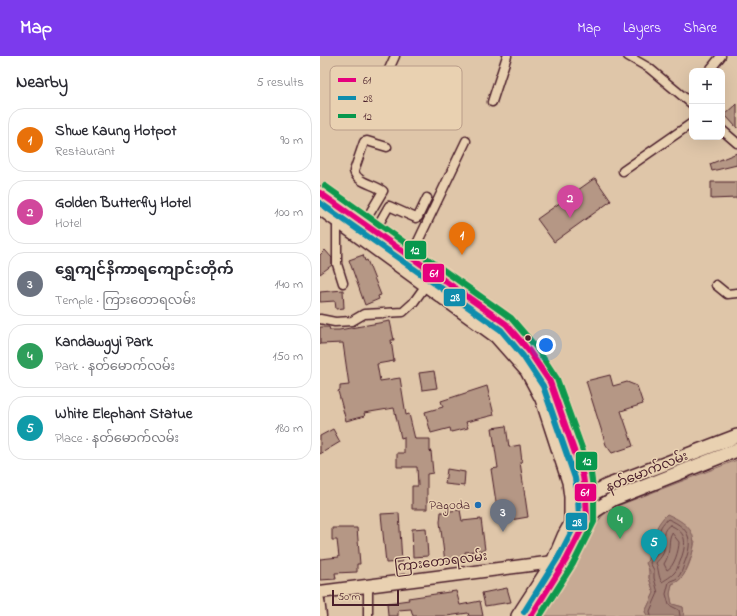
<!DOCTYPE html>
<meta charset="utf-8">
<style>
:root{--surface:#fff;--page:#f2f2f3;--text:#2b2b33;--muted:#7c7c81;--line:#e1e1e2;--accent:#7c3aed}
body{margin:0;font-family:"Indie Flower","Noto Sans Myanmar",sans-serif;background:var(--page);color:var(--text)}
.controls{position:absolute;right:12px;top:12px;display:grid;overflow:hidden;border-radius:8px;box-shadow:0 4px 16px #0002}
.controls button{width:36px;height:36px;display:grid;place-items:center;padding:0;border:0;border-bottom:1px solid var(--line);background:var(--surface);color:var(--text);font:20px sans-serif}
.scale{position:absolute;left:12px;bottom:10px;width:67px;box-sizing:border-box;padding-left:4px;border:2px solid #4a1f2b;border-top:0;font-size:11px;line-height:14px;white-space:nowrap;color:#4a1f2b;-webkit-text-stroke:3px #e9d1b1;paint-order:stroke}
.you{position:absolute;left:226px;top:289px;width:14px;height:14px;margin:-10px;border:3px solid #fff;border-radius:50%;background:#1a73e8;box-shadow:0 0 0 6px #1a73e833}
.badge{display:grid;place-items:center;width:26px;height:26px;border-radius:50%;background:var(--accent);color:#fff;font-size:13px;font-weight:700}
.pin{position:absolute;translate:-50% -33px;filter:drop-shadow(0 1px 2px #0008)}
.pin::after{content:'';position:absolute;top:21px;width:14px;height:12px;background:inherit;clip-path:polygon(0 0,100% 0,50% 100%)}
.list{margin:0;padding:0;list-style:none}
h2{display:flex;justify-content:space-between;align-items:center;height:52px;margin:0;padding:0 16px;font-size:17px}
h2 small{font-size:13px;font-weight:400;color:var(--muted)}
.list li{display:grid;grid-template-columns:26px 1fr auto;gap:12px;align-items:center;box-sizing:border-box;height:64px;margin:0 8px 8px;padding:0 8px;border:1px solid var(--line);border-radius:16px}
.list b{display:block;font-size:15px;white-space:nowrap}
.list p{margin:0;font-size:13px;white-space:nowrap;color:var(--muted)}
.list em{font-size:13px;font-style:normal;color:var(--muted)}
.map{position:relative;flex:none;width:417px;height:560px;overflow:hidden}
header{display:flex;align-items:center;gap:24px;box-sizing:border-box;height:56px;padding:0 20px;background:var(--accent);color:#fff}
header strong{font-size:19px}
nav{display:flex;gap:22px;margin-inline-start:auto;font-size:14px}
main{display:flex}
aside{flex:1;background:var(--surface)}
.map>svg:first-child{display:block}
</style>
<header>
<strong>Map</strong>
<nav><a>Map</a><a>Layers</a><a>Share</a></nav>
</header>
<main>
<aside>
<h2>Nearby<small>5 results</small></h2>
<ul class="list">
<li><span class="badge" style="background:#e8710a">1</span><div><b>Shwe Kaung Hotpot</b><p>Restaurant</p></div><em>90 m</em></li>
<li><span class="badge" style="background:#d1479c">2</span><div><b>Golden Butterfly Hotel</b><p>Hotel</p></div><em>100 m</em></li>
<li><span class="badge" style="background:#6b7280">3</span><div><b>ရွှေကျင်နိကာရကျောင်းတိုက်</b><p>Temple · ကြားတောရလမ်း</p></div><em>140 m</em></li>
<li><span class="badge" style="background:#2e9e5b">4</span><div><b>Kandawgyi Park</b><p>Park · နတ်မောက်လမ်း</p></div><em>150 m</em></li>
<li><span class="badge" style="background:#0f9aa8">5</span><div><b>White Elephant Statue</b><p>Place · နတ်မောက်လမ်း</p></div><em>180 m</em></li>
</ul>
</aside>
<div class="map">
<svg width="417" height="560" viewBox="0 0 417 560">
<rect width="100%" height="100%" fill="#dfc6a9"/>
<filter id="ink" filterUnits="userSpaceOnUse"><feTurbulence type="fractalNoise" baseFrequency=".025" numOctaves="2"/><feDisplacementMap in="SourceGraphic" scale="8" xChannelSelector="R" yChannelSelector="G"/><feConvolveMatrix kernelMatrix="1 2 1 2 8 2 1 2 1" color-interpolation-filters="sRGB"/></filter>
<g filter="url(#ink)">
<!-- green -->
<path fill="#c7aa94" stroke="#886460" d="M417,404V560H364L363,551L352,548L350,538L352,528C368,522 372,500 375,485L334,480L335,492L328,501L329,522L334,537L325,556L328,560H222L282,460L292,452Z"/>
<!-- water -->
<path fill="#a48477" stroke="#805c59" d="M347,458C372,469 380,480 369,507C365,517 363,524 352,528L350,538L352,548L363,551L364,560H328L325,556L334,537L329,522L330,516L326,507L335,492C333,477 336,469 347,458Z"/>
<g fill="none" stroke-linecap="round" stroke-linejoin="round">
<!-- shore -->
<path stroke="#6e4749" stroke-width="1" d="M350,469C369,477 366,489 360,506C358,509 357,515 354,517C352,520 345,524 342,526C338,521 339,513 336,507C339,503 344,499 344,493C345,484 340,475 350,469Z
M352,477L359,486C359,494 354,511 347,514L344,508C352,496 347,482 352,477Z
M331,560L330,555L338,537L334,522V514L330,507C332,502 338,499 339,493C341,481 335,473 348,463C372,473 373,486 364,508C363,512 361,519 357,522C355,524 351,524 349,526L346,538L349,549L359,554L360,560"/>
</g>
<!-- building -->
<path fill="#b59785" stroke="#4a1f2b" d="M417,48V72L405,59Z
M417,97V109L392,115L390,108Z
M275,122L291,145L234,186L217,163Z
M391,126H417V142L391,143Z
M5,194L12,202V209L0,218V199Z
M43,199L45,205L47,204L61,239L58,240L59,243L45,249L29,204Z
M23,234L24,252L16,253L15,245L0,246V236Z
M70,265L74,284H71L74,305L57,308L60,325L80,322L86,359L89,358L95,383H110V396L111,395L113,417L107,418V453H92V430H98L97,411H77V397H84V381L81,382L74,352L44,357L45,360L26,365L18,335L20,334V330L29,329L23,287L0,288V271H9L10,274H19Z
M114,315L117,332L102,334L99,317Z
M290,319L293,330L307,326L317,330L323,348L301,355L313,390L292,397L286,389L266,325Z
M167,330L174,359L146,366L148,372L131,376L130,372L111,377L105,356L123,351L121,345Z
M186,370L189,391L200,389L202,406H200L208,461L179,466L171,413L178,412L172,372Z
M13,373L20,386L0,398V380Z
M127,413L145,416L144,430L125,428Z
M140,454L142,465L161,463L165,494L145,496L146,504L125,506L120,466L121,456Z
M79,457L82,506L66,507L61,458Z
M12,472H37L40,508H37V516L15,517L16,523L0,524V503L19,501L17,484H12Z
M106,472L108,500L93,501L92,473Z
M187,532L191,546L165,550L162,537Z
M136,535L140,549L160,545L163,560H149L148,557L127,560H93L91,553L78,554V560H68L67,547L89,544L88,542Z"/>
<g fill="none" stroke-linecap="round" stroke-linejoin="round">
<!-- minor casing -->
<g stroke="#4a1f2b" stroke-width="11">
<path id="minor" d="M308,0L329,12L372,48
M389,15L401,0
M172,46L187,0
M51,53L75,0
M402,74L417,87
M303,115L372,67
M17,164V208L23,227
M44,167L63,135C54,128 37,127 34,115L44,86L47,85L67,91
M53,178L69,150L96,162L98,161L107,142
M91,200L146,85
M396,229L407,238L417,237
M0,263L15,266L32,265L44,258L83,256L93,247L106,229
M48,530V560
M0,544L2,560"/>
</g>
<!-- secondary casing -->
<g stroke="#4a1f2b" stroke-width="15">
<path id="secondary" d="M0,536L241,505"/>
</g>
<!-- primary casing -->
<g stroke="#4a1f2b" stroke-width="16">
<path id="primary" d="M0,137L186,268L209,295L230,326L263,420L267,463
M0,152L176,280L207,315L222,343L249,426L251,441V469
M198,560L233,506L244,480L266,441L287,430L417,380
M211,560L246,504L267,463L276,454L293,443L417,394"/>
</g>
<!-- minor -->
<use href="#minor" stroke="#e9d1b1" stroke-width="8"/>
<!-- secondary -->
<use href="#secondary" stroke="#e9d1b1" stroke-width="12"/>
<!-- primary -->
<use href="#primary" stroke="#e9d1b1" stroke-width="13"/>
<!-- bus-1 casing -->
<g stroke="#e9d1b1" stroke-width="9">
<path id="bus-1" d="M0,137L186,268L209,295L230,326L263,420L266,441L267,463L246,504L211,560"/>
</g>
<!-- bus-2 casing -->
<g stroke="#e9d1b1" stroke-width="9">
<path id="bus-2" d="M0,147L181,274L203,300L223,330L255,422L258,442L259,461L239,500L204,556"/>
</g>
<!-- bus-3 casing -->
<g stroke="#e9d1b1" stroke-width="9">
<path id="bus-3" d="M5,130L191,262L216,291L237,323L271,417L274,440V466L253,508L220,560"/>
</g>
<!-- bus-1 -->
<use href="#bus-1" stroke="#e5007d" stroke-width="6"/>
<!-- bus-2 -->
<use href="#bus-2" stroke="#0f8dad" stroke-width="6"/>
<!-- bus-3 -->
<use href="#bus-3" stroke="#07984d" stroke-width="6"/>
</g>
</g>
<!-- markers -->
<circle fill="#4a1f2b" stroke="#e9d1b1" stroke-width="1.5" cx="208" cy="282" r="3.5"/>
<circle fill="#1f6fb2" stroke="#e9d1b1" stroke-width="1.5" cx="158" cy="449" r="4"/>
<g text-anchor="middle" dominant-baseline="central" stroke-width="3" stroke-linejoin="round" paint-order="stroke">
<!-- street labels -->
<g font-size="13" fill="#4a1f2b" stroke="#e9d1b1">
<text transform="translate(327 416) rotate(-22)">နတ်မောက်လမ်း</text>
<text transform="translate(121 506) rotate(-7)">ကြားတောရလမ်း</text>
</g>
<!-- poi labels -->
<g font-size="13" fill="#4a1f2b" stroke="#e9d1b1" text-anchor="end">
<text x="150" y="449">Pagoda</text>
</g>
</g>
<!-- legend -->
<rect x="10" y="10" width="132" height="64" rx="6" fill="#e9d1b1" stroke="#b99c89" stroke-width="1"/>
<rect x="18" y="22" width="18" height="4" fill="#e5007d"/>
<rect x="18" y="40" width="18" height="4" fill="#0f8dad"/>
<rect x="18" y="58" width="18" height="4" fill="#07984d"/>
<g font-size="11" fill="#4a1f2b">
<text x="43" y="28">61</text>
<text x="43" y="46">28</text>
<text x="43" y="64">12</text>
</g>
<g stroke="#e9d1b1" stroke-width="1.5">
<rect x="84" y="184" width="23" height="20" rx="4" fill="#07984d"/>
<rect x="102" y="207" width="23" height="20" rx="4" fill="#e5007d"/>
<rect x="123" y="232" width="23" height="19" rx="4" fill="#0f8dad"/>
<rect x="255" y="395" width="23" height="20" rx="4" fill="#07984d"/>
<rect x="254" y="427" width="23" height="19" rx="4" fill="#e5007d"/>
<rect x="245" y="456" width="23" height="19" rx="4" fill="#0f8dad"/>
</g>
<g font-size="11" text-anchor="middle" font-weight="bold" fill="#fff">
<text x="95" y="198">12</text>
<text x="114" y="221">61</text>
<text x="135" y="245">28</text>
<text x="267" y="409">12</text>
<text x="265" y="440">61</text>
<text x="257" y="470">28</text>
</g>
</svg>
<div class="controls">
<button>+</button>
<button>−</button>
</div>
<div class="scale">50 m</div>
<div class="you"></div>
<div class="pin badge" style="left:142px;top:199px;background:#e8710a">1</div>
<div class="pin badge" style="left:250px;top:162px;background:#d1479c">2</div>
<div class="pin badge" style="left:183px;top:476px;background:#6b7280">3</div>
<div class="pin badge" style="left:300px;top:483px;background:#2e9e5b">4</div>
<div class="pin badge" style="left:334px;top:506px;background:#0f9aa8">5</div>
</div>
</main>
